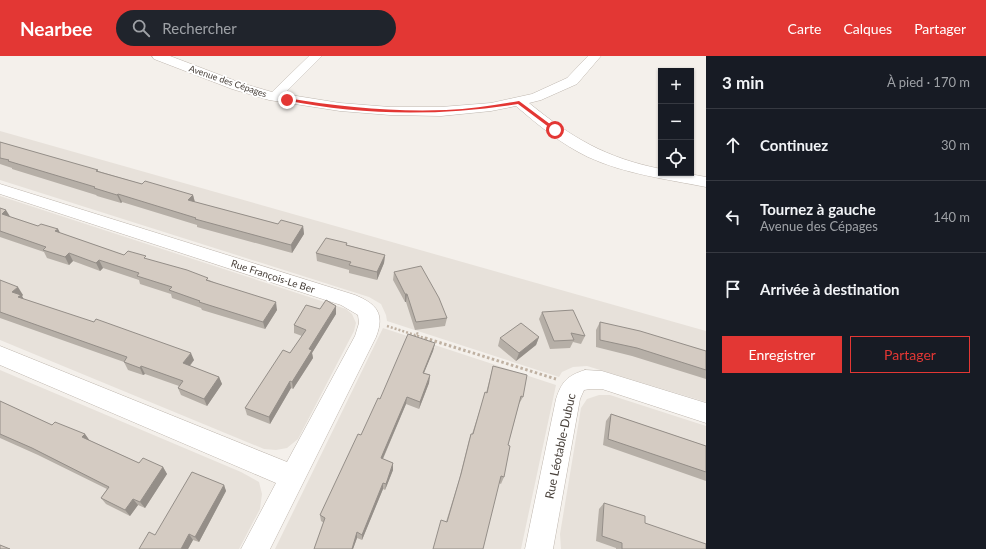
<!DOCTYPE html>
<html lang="fr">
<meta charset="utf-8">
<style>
:root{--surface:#171b24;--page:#20242c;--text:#f1f3f6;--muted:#9ea1a6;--line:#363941;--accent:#e33734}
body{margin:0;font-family:Lato,sans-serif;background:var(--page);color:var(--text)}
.controls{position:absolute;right:12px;top:12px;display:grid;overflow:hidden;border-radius:0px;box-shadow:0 1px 3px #0004}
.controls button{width:36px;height:36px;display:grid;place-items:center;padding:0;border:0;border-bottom:1px solid var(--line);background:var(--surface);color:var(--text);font:20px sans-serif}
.stop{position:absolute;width:12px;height:12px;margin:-9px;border:3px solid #e33734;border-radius:50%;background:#fff}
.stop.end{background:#e33734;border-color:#fff;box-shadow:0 1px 4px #0008}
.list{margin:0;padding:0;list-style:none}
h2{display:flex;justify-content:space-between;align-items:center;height:52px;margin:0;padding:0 16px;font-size:17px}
h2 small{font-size:13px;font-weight:400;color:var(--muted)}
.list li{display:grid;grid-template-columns:26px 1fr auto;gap:12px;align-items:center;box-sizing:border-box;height:72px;padding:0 16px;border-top:1px solid var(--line)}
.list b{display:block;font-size:15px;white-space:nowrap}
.list p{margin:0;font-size:13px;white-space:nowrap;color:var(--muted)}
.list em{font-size:13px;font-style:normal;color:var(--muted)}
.actions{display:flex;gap:8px;padding:12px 16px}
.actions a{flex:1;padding:9px 0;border:1px solid var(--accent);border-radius:0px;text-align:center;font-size:14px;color:var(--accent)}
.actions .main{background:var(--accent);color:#fff}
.icon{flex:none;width:22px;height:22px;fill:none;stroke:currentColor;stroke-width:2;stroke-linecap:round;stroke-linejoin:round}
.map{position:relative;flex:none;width:706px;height:493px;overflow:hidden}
header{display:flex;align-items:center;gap:24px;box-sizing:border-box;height:56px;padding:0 20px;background:var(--accent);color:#fff}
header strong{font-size:19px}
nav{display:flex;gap:22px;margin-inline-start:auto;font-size:14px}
.search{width:280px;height:36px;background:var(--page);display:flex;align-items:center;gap:10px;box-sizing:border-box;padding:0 14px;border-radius:22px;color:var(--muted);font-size:15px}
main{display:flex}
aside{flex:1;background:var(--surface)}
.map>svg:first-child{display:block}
</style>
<header>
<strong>Nearbee</strong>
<div class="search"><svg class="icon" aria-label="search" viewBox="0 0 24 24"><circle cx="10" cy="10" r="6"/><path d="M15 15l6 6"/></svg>Rechercher</div>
<nav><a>Carte</a><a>Calques</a><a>Partager</a></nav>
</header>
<main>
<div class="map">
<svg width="706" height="493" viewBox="0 0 706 493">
<rect width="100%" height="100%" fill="#f4f0eb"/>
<!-- residential -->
<path fill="#e7e1da" d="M0,75L706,275V346L587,310L573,311L562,316L559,321L387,265L386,259L381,248L369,241L0,124Z
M0,140L346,253L352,258L356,267L354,275L298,383L287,392L276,394L264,393L0,284Z
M383,272L556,329L521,493H275Z
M0,314L241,416L259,426L262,438L260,453L239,493H0Z
M599,339H610L706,370V493H561L560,478L581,352L587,343Z"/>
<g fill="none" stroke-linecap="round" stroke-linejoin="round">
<!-- minor casing -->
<g stroke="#bfb7af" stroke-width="1">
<path id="minor" d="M152,0H170L241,27L272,36L309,0H322L284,38L340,47L390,51H441L491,47L532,38L567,22L588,0H601L577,28L541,44L529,47C572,82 606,102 661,113V117H684L706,121V131C666,123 625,118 588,101C561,88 538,69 516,50L491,55L441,60L390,59L340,55L269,44L232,33L154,3Z
M0,128L355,239C377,248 385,258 376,281L270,493H241L276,427L0,309V290L287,406L355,280L359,267L358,259L341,249L0,138Z
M585,314L602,315L706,347V367L602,333H590L584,334L580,343L553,493H525L556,343C562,325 567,320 585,314Z"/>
</g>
<!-- path-far1 -->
<path stroke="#bfb1a2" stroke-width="2.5" stroke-dasharray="2 2" stroke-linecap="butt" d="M387,270L415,279L416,277L419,278L418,280L428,283"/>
<!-- path -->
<path stroke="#bfb1a2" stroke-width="3" stroke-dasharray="2.5 2.5" stroke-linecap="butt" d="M425,282L556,323"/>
<!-- minor -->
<use href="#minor" fill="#fff" fill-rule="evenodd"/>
</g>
<!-- wall -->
<path fill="#b6afa7" d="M0,86L142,128L193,139L195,146L278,168L303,170L304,178L292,197L197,171V169L122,146L121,147L97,140L96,139L12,113V112L0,108Z
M0,152L10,161L38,170L58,173L60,177L124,199L147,203L209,224L277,254L265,273L202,254L201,252L172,242L171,238L140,228L139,224L103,212L100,215L73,205L69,209L47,202L44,196L0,181Z
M347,187V189L385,199L384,207L377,224L349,217V214L317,205L316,197Z
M394,216L447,262L445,270L415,274L406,246H405L393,224Z
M0,224L23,239L22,240L23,243L194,304L190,310L219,321L222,328L207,350L181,339L178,332L179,330L145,318L143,319L128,314L124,306L0,262Z
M336,250V258L312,297L313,302L293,333L291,332L270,368L247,359L245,352L290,297L302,280L294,277V269Z
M542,256L585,280L581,288L573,286L570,292L550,293L539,263Z
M600,266L706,295V323L632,300L596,291V274Z
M539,281L536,289L516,305L498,290L500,282Z
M435,287L433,295L424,317L430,319L429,327L419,353L406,348L383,403L393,407V414L385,434L383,433L362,484L357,482L353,493H314L324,467L321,465L320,459L380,343Z
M493,310L523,341L519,348L508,389L504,421L501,428L499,427L446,466L459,424L469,384L471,378H472L483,344L486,337L491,318Z
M0,345L52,369L85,378L89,384L139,407L163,411L167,418L145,452L138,449L130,460L106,448L101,442L107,433L38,399L0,382Z
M611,358L706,390V425L603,389L606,365Z
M224,429L226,435L199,486L193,484L188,493H139L155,479Z
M604,447L645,467L706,493H616V492L596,485L599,453Z"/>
<!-- shaded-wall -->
<path fill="#948e88" d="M118,138L122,146L121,147L117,139Z
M193,139L195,147L188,144Z
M6,154L11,162L2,158Z
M303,170L304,178L292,197L291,189Z
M58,173L62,181L55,175Z
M69,197L73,205L69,209L65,201Z
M385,199L384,207L377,224V216Z
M99,204L103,212L100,215L96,207Z
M18,231L23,239L22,240L26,247L12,236Z
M405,238H407L406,246H405Z
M276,246L277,254L265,273L263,266Z
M336,250V258L312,297L313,302L293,333L292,326L309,293Z
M539,281L536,289L516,305L519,297Z
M435,287L433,295L421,324L423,317Z
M191,297L194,304L186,314L183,307Z
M141,310L145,318L143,319L140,312Z
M430,319L429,327L419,353L420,346Z
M219,321L222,328L207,350L204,343Z
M290,325L291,332L270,368L269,361Z
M407,341L406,348L380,409L381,402Z
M85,378L90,385L82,381Z
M393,407V414L385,434L386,428Z
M163,411L167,418L145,452L140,446Z
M383,427V433L362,484V479Z
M224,429L226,435L199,486L195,481Z
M133,443L138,449L130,460L125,454Z
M357,476V482L353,493H352Z
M189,478L193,484L188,493H181Z"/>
<!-- building -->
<path fill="#d4cbc2" stroke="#948e88" d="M0,86L98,114L96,115L142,128L145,125L193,139L188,144L278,168L281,164L303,170L291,189L195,163L196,162L118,138L117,139L94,132L95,131L8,105L9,104L0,102Z
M0,152L6,154L2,158L38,170L41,168L58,173L55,175L124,199L128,195L146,200L144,202L187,214L208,222L206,224L276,246L263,266L199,246L200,245L169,234L172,231L137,220L139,217L99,204L96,207L69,197L65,201L43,194L46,191L0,175Z
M326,182L347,187L346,189L385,199L377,216L349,209L351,206L316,197Z
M421,210L439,242L447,262L416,266L407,238H405L394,216Z
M0,224L18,231L12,236L21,239L18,241L94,266L96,263L191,297L183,307L219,321L204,343L178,332L183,325L141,310L140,312L124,306L127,301L0,256Z
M326,244L336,250L309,293L312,294L292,326L290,325L269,361L245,352L283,294L290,297L306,274L294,269L306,249L320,253Z
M573,254L585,280L571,277L574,284L554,285L542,256Z
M600,266L640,275L706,295V314L637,292L600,284Z
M521,267L539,281L519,297L500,282Z
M408,278L435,287L423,317L430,319L420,346L407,341L381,402L393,407L386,428L383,427L362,479L357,476L352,493H314L325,462L320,459L358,378L361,379L378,342L380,343Z
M493,310L527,319L523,341L521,340L508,389L510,390L504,421L501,420L483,493H433L441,464L447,466L461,418L471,378H473L485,336L487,337Z
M0,345L52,369L55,366L85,378L82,381L139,407L143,402L163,411L140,446L133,443L125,454L101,442L109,431L32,392L0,378Z
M611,358L706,390V416L608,383Z
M192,416L224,429L195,481L189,478L181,493H139L149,476L155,479Z
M604,447L645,460V467L706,488V493H622V487L602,480Z
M0,489L10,493H0Z"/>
<!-- route -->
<path fill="#e33734" d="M287,42C340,51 392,56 446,54C471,53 495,49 519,45L558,74L554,75L518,48C441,60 362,60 285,44Z"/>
<g text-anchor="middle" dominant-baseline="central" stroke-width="3.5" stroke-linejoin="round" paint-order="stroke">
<!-- far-street labels -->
<g font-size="9" fill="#48403a" stroke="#fff">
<text transform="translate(228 25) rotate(19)">Avenue des Cépages</text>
</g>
<!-- street labels -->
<g font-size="10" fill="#48403a" stroke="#fff">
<text transform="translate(273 220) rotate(18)">Rue François-Le Ber</text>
</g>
<!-- near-street labels -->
<g font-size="12" fill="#48403a" stroke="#fff">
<text transform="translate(560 390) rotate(-78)">Rue Léotable-Dubuc</text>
</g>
</g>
</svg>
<div class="controls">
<button>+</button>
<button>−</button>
<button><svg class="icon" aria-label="locate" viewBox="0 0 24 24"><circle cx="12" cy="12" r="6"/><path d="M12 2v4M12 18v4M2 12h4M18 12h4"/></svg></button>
</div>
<div class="stop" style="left:555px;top:74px"></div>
<div class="stop end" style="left:287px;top:44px"></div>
</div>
<aside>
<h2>3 min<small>À pied · 170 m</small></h2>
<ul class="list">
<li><svg class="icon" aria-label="ahead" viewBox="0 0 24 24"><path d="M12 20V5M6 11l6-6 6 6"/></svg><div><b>Continuez</b></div><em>30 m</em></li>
<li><svg class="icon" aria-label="left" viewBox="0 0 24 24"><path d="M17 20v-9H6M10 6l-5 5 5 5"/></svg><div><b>Tournez à gauche</b><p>Avenue des Cépages</p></div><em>140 m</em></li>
<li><svg class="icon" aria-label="arrive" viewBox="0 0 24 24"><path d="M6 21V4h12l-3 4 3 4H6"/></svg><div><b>Arrivée à destination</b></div></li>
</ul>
<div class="actions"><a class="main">Enregistrer</a><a>Partager</a></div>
</aside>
</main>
